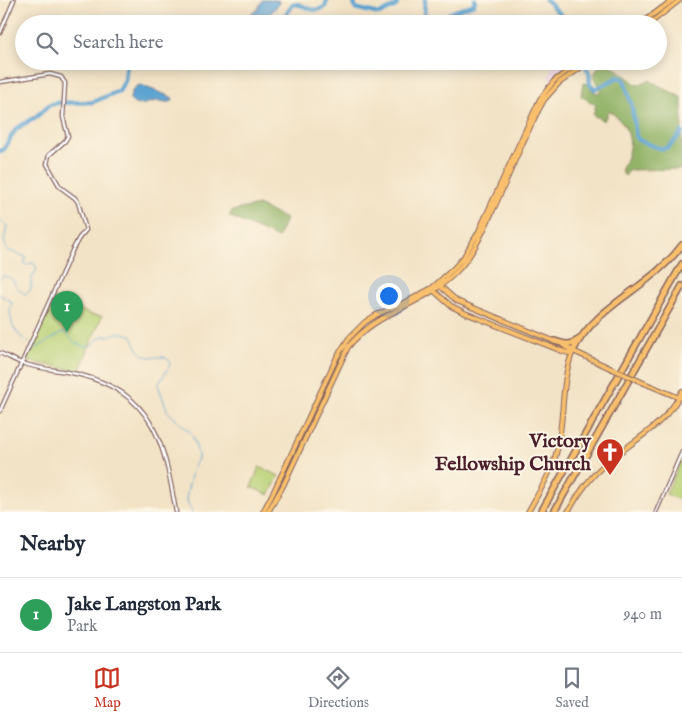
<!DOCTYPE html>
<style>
:root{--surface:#fff;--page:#f2f2f3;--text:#1f2937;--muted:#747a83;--line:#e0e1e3;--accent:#c8321e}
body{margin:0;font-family:"IM FELL English",serif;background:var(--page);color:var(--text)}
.you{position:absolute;left:388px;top:295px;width:18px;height:18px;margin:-12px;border:4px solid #fff;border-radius:50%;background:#1a73e8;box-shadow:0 0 0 8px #1a73e833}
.badge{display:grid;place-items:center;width:32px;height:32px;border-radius:50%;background:var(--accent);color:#fff;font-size:16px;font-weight:700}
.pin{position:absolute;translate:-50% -41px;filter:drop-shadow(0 1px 2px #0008)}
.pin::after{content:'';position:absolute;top:26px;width:18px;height:15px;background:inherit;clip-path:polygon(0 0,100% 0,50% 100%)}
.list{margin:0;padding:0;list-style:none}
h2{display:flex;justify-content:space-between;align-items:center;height:65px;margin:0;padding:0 20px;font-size:21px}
h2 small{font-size:16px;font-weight:400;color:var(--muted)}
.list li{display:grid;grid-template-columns:32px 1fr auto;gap:15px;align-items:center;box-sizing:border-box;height:75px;padding:0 20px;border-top:1px solid var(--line)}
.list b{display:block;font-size:19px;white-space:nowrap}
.list p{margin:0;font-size:16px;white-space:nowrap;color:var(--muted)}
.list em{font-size:16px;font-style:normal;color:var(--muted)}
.icon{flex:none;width:28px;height:28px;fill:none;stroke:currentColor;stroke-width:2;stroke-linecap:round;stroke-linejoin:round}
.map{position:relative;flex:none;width:682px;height:512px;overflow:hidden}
.search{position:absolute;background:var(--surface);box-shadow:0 2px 12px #0003;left:15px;right:15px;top:15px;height:55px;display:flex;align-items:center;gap:12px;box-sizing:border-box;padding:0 18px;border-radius:28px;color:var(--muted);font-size:19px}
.sheet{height:140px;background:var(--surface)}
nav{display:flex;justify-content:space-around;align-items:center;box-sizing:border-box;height:70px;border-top:1px solid var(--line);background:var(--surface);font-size:14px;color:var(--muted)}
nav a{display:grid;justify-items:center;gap:2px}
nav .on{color:var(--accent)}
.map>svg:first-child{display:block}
</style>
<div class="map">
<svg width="682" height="512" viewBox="0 0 682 512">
<rect width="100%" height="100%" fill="#fcf5e5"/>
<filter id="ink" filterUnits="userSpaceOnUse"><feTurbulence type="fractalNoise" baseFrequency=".02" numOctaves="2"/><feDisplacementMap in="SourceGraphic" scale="10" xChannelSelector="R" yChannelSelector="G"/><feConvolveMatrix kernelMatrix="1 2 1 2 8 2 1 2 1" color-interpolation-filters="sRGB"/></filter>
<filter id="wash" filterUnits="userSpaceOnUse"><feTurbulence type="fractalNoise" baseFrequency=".0096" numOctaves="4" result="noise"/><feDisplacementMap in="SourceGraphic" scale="20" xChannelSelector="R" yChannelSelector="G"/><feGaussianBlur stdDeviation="1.12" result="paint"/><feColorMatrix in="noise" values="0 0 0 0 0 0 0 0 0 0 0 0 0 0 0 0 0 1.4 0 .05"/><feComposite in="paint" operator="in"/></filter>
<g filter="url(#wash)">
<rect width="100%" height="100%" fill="#f3e3c6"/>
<!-- built -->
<path fill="#efd0e6" d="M554,61H576L550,80L548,78Z"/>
<!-- green -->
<path fill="#b9d176" stroke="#827850" d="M54,298L92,315L102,316L79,371L26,361Z
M682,458V501L666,494Z
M259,467L279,476L269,495L251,487Z"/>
<!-- forest -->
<path fill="#92b367" stroke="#6e6949" d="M609,63L637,85L649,80L682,98V169L629,170L625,176L621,171C635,142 632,130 609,110L604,121L593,115L596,105L581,96L583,83L589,84L593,91L597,93L601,92L593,76L599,66Z
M258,205L286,219L278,238L229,216L232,211Z"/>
<!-- water -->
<path fill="#5ba3d2" stroke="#52617e" d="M262,0H278L279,2L278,5L265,19L257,20L251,16V14L258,9Z
M140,85L169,96L173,98L172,101C166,104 163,100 156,101C147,102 136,110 130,99C131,92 133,87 140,85Z"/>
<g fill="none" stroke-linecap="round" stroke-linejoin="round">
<!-- stream -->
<path stroke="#5ba3d2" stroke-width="1" d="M0,221L7,226L4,241L7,250L26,257L24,263L27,265L31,263H34L37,270L31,279V290L25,294L18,289L11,278L3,276L0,279
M0,295L12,302L10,313L13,327L21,337L37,348L63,332L67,333C72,342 79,346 89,347L102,336H109L117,333H124L132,336C140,356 143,358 164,357L169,360L170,365L158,385L168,412L192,434L198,453V459L193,468L188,488L186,499L192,512"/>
<!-- river -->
<path stroke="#5ba3d2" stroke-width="4.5" d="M354,0L355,8L379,14L396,6L398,0
M425,0L424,14L439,23L450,13L474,4L475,0
M546,0L563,17V24
M193,24H197
M277,24L284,18L293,4C306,3 309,15 325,7L327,0
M583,63L589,72L590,84L595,89C599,88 612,80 618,77L624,79L632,107L636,137C639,142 641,141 646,143C667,153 667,150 682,132
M0,151L4,149L16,129L37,116L49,105L57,103L93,102L119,91L125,81L127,61"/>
</g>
</g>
<g filter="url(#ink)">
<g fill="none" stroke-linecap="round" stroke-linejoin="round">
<!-- minor casing -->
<g stroke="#856461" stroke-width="5">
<path id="minor" d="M0,33L14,0
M0,82L50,74L61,77L65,83L63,117L68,136L65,141L49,155L47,164L60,187L75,198L78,202L86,230L79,238L72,251L0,411
M0,353C7,356 14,360 21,363C39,369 59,370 77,374C155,393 164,443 176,512
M656,512L682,452"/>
</g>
<!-- major casing -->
<g stroke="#856461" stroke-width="6">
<path id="major" d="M640,24L673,0
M649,24L680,0
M440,286L457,301L556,342
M433,290L451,306L465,313L562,351L568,353L573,351
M563,345L573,351L610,368
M644,383L682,399
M263,512L274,491L337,357L349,338L365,322L376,315L410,300L432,288L453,269L463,258L478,233L540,99L554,81L581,61
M268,512L283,486L348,347C379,309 422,307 456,272C473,255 483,232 493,210C510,174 524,135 544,100L559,83L590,61
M528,512C539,492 552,472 557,450C565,417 560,383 573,351
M568,512C578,494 590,477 606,463C633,441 667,424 682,391"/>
</g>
<!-- highway casing -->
<g stroke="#856461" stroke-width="8">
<path id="highway" d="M554,341C563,343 569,347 578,340
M573,351C596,304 650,289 682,245
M541,512L682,264
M554,512L682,286"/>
</g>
<!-- minor -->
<use href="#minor" stroke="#fff" stroke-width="2.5"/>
<!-- major -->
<use href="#major" stroke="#f8bf6c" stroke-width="4"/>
<!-- highway -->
<use href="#highway" stroke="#f8bf6c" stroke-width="5"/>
<!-- major-bridge casing -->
<g stroke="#856461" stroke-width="6" stroke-linecap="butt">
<path id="major-bridge" d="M610,368L644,383"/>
</g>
<!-- major-bridge -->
<use href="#major-bridge" stroke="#f8bf6c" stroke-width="4"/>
</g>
</g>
<!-- icons -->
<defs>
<g id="church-pin" transform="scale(1.4375)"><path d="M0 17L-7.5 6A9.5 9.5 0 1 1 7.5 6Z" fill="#c8321e" stroke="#fcf5e5"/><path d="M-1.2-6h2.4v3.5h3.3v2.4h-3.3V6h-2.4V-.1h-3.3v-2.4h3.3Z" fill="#fff"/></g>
</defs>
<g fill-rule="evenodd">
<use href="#church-pin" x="610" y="452"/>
</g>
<g text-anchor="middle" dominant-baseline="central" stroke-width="4" stroke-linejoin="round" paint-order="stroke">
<!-- poi labels -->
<g font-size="20" font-weight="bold" fill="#4a1f2b" stroke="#fcf5e5" text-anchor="end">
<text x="591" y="441">Victory<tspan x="591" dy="23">Fellowship Church</tspan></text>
</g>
</g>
</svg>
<div class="you"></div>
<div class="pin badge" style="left:67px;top:332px;background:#2e9e5b">1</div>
<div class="search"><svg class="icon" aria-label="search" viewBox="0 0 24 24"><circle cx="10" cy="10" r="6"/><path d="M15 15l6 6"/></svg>Search here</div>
</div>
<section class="sheet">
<h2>Nearby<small></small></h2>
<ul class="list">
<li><span class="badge" style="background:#2e9e5b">1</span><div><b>Jake Langston Park</b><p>Park</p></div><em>940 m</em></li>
</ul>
</section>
<nav>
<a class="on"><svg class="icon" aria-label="map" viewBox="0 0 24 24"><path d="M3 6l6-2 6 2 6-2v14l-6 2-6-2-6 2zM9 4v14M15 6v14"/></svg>Map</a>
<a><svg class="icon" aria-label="directions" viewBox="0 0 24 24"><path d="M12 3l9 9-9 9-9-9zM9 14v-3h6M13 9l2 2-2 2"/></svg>Directions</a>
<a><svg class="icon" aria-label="saved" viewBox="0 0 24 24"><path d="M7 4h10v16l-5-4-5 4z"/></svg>Saved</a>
</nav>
